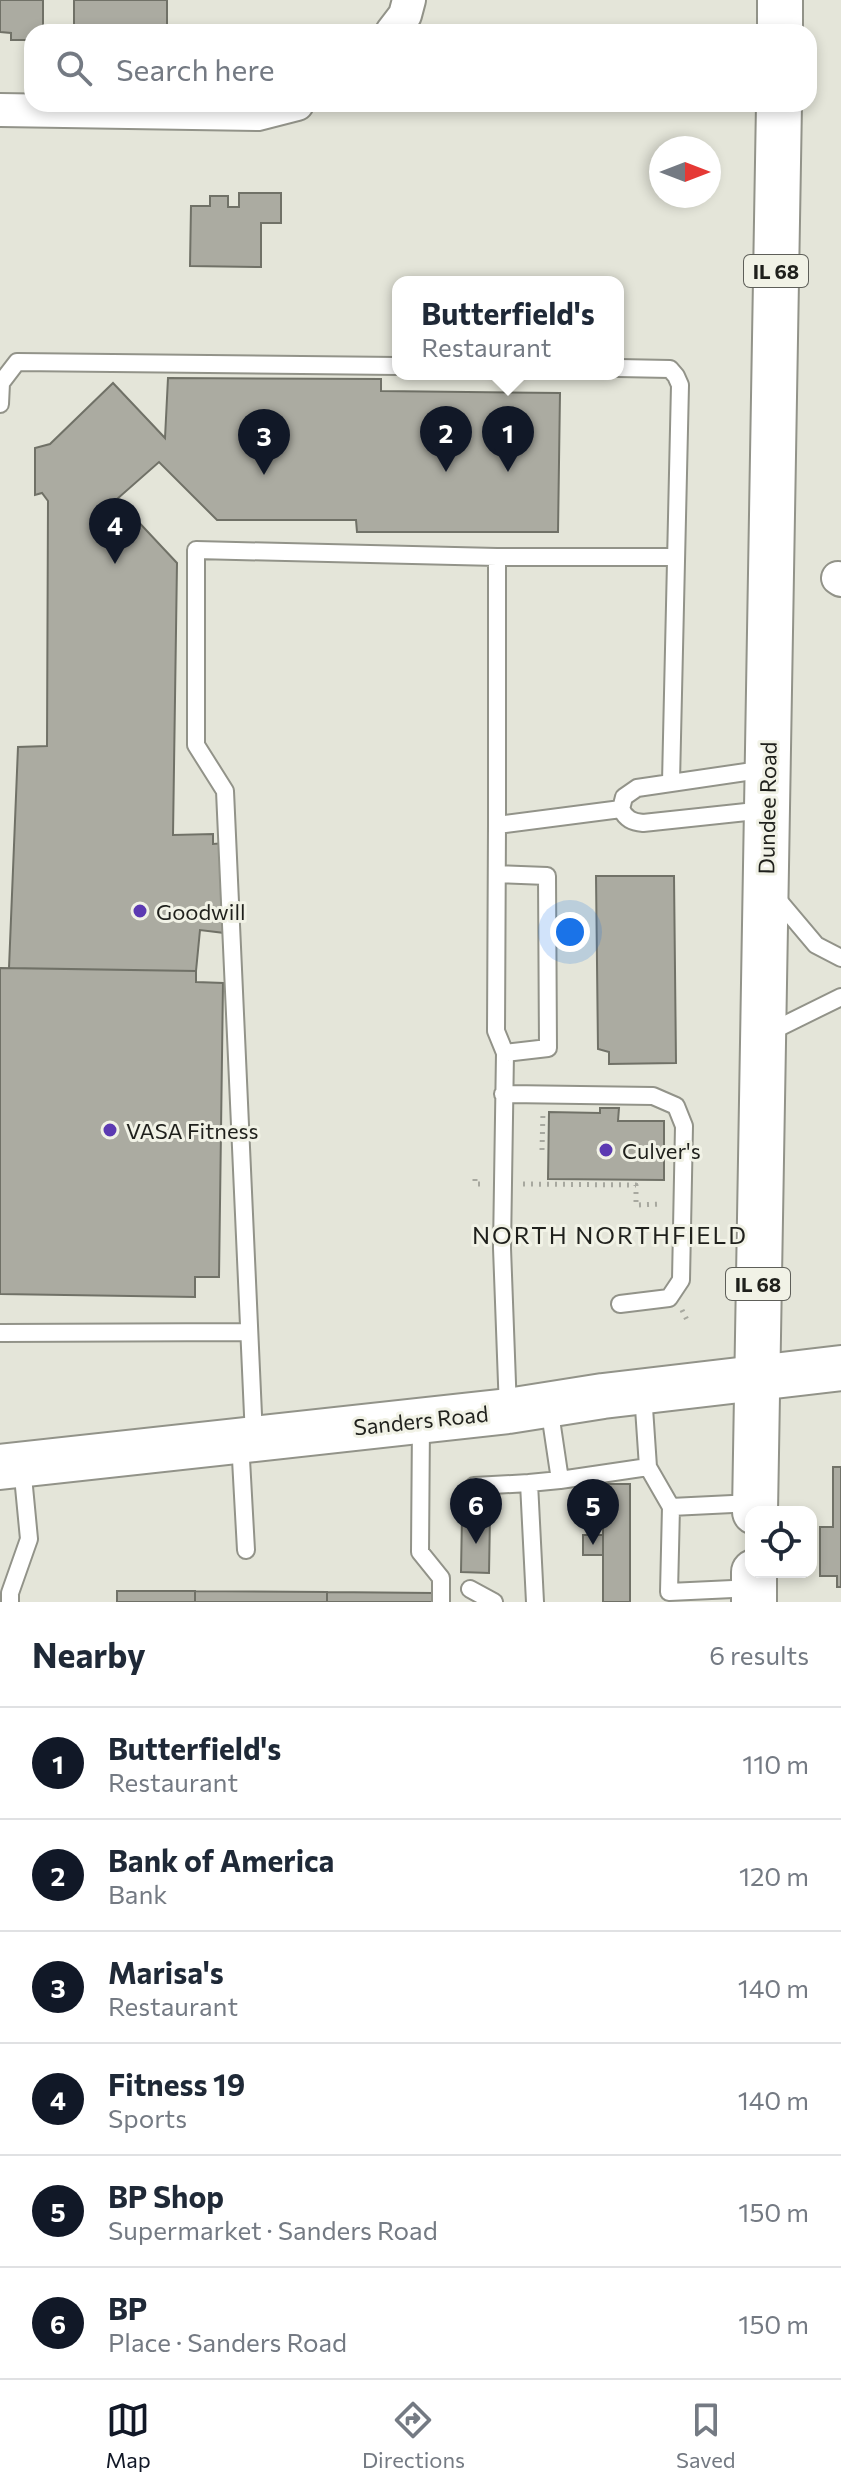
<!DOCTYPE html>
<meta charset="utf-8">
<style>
:root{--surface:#fff;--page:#f2f2f3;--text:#1f2937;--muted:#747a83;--line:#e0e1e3;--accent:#111827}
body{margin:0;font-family:Commissioner,sans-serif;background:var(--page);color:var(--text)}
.controls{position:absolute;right:24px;bottom:24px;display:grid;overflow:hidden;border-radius:16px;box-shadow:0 4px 12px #0003}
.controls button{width:72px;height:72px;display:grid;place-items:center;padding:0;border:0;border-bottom:2px solid var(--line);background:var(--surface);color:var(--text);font:40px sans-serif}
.compass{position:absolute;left:649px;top:136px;width:72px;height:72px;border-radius:50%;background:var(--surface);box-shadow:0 4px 12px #0003;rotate:90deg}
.you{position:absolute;left:570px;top:932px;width:28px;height:28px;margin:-20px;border:6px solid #fff;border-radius:50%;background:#1a73e8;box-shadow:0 0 0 12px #1a73e833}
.badge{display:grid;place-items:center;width:52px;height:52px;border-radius:50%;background:var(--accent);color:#fff;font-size:26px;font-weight:700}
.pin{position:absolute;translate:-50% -66px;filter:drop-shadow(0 2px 4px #0008)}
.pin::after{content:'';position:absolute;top:42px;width:28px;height:24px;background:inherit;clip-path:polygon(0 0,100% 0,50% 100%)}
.popup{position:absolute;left:392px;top:276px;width:232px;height:104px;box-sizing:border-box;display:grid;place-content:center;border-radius:16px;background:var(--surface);filter:drop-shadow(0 2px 6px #0005);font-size:26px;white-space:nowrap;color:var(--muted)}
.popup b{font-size:30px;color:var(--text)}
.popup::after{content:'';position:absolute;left:50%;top:100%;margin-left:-16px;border:16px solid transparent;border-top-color:var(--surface)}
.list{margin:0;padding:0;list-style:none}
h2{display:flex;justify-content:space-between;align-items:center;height:104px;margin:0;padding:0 32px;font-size:34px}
h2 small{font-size:26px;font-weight:400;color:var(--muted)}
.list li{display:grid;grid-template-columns:52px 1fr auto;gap:24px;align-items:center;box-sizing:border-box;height:112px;padding:0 32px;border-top:2px solid var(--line)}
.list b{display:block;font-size:30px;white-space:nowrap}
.list p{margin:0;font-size:26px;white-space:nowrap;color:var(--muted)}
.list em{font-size:26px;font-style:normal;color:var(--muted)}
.icon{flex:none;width:44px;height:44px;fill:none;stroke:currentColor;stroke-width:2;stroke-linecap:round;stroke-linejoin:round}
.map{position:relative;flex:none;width:841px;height:1602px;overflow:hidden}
.search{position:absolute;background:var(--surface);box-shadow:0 4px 12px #0003;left:24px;right:24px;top:24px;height:88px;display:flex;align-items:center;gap:20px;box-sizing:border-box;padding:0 28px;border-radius:24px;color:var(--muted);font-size:30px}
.sheet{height:776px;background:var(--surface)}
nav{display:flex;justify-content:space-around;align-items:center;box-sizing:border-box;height:112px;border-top:2px solid var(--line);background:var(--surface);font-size:22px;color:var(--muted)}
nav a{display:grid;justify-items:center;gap:4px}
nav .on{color:var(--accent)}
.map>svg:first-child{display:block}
</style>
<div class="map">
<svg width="841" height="1602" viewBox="0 0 841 1602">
<rect width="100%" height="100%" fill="#e4e5d9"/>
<!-- building -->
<path fill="#ababa1" stroke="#707167" stroke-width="2" d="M0,0H43V32H32V40H11V33L0,32Z
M74,0H167V32H74Z
M239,193H281V223H261V267L190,266L191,206H210V196H228V207H239Z
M168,378L381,379V391L560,393L558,532H357L356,520H217L159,462L117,499L177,563L173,835L213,834V844L225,843V933L200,930L196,971L9,968L18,747L47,746L48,501L42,493L35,495V448L50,444L113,383L165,438Z
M596,876H674L676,1063L609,1064V1052L598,1049Z
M0,968L196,971V982L223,983L219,1277H195V1297L0,1294Z
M600,1108H619L618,1121H664V1180L548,1179L549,1112L600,1113Z
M833,1467H841V1587H837V1576H820V1527H833Z
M603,1484H630V1602H603Z
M462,1515L490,1516L489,1573L461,1572Z
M583,1535H603V1555H583Z
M117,1591H195V1602H117Z
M195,1591L327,1592V1602H195Z
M327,1592L433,1593V1602H327Z"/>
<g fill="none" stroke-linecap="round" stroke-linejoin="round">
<!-- lane casing -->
<g stroke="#929389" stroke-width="20">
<path id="lane" d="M618,368L670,369L676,376L680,385L671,782
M0,404L1,383L17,362L398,366
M621,809L624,797L637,788L766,769
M621,809C626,819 632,822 643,823L765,810
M497,825V557H674
M497,874L547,876L548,1048L505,1053
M773,894L816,945L841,958
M768,1033L841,997
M503,1094L653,1096L676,1106L684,1126L681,1280L669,1298L620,1304
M0,1333L249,1332
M549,1406L560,1480L648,1467L643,1393
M508,1410L502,1248L505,1053L496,1031L497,825L621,809
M421,1423L420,1552L441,1578V1602
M254,1437L225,791L196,745V550L497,557
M240,1441L246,1550
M648,1467L671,1507
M753,1503L671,1507L669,1592L754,1588
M473,1512L474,1486L529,1483
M470,1589L494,1602
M10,1602V1593L29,1539L22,1466
M535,1602L529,1483L560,1480"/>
</g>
<!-- street casing -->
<g stroke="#929389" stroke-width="36">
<path id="street" d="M392,32L405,15L409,0
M0,110L258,114L297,104
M838,578L841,580"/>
</g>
<!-- secondary casing -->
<g stroke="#929389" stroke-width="48">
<path id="secondary" d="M0,1467L508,1411L603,1396L841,1368"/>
</g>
<!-- primary casing -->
<g stroke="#929389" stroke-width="48">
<path id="primary" d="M780,32V0
M755,1512L779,104
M754,1602V1572"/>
</g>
<!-- path -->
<path stroke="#a7a89f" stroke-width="5" stroke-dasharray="2 6" stroke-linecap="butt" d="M542,1150L543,1112
M475,1179V1184H485
M523,1184L636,1185V1205L662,1204
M682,1310L689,1324"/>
<!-- lane -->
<use href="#lane" stroke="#fff" stroke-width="16"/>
<!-- street -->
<use href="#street" stroke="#fff" stroke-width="32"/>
<!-- secondary -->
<use href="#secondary" stroke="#fff" stroke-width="44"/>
<!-- primary -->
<use href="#primary" stroke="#fff" stroke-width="44"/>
</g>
<!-- markers -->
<g fill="#5c3ab2" stroke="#f1f2e6" stroke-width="3">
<circle cx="140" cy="911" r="8"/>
<circle cx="110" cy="1130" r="8"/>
<circle cx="606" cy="1150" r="8"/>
</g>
<g text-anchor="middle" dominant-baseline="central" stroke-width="6" stroke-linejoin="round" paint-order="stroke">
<!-- shield labels -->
<g fill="#f1f2e6" stroke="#5e5f59" stroke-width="2">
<rect x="744" y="255" width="64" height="32" rx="6"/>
<rect x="726" y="1268" width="64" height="32" rx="6"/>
</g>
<g font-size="20" font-weight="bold" fill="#1f201c">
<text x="776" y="271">IL 68</text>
<text x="758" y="1284">IL 68</text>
</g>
<!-- street labels -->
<g font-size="22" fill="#1f201c" stroke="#f1f2e6">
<text transform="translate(767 808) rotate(-89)">Dundee Road</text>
<text transform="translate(421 1420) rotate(-6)">Sanders Road</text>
</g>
<!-- poi labels -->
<g font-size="22" fill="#1f201c" stroke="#f1f2e6" text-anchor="start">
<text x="156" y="911">Goodwill</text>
<text x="126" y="1130">VASA Fitness</text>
<text x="622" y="1150">Culver's</text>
</g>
<!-- neighbourhood labels -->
<g font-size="24" letter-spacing="2" fill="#1f201c" stroke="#f1f2e6">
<text x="610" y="1234">NORTH NORTHFIELD</text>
</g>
</g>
</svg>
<div class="controls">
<button><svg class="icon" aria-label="locate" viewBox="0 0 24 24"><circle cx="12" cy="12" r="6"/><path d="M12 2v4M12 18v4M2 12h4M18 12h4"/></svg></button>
</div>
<svg class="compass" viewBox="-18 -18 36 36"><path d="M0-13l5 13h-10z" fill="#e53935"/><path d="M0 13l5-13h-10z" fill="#747a83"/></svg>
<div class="you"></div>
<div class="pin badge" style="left:508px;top:472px">1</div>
<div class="popup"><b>Butterfield's</b>Restaurant</div>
<div class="pin badge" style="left:446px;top:472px">2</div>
<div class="pin badge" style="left:264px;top:475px">3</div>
<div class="pin badge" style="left:115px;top:564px">4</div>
<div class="pin badge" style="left:593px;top:1545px">5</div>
<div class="pin badge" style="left:476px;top:1544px">6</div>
<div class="search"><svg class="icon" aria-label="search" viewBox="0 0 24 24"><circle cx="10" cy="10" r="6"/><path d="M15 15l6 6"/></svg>Search here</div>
</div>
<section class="sheet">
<h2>Nearby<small>6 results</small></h2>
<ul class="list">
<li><span class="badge">1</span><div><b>Butterfield's</b><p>Restaurant</p></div><em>110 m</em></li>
<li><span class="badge">2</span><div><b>Bank of America</b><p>Bank</p></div><em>120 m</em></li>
<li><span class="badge">3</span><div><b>Marisa's</b><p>Restaurant</p></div><em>140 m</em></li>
<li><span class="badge">4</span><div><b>Fitness 19</b><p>Sports</p></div><em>140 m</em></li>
<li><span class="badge">5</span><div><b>BP Shop</b><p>Supermarket · Sanders Road</p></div><em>150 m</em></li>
<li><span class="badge">6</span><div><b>BP</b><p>Place · Sanders Road</p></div><em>150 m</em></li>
</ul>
</section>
<nav>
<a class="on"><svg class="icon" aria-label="map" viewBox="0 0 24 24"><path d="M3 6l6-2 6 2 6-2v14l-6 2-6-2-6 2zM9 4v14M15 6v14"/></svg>Map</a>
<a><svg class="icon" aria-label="directions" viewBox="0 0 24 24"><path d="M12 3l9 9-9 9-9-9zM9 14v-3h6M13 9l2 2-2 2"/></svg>Directions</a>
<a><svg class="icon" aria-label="saved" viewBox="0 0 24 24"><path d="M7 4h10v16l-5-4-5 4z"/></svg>Saved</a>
</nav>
